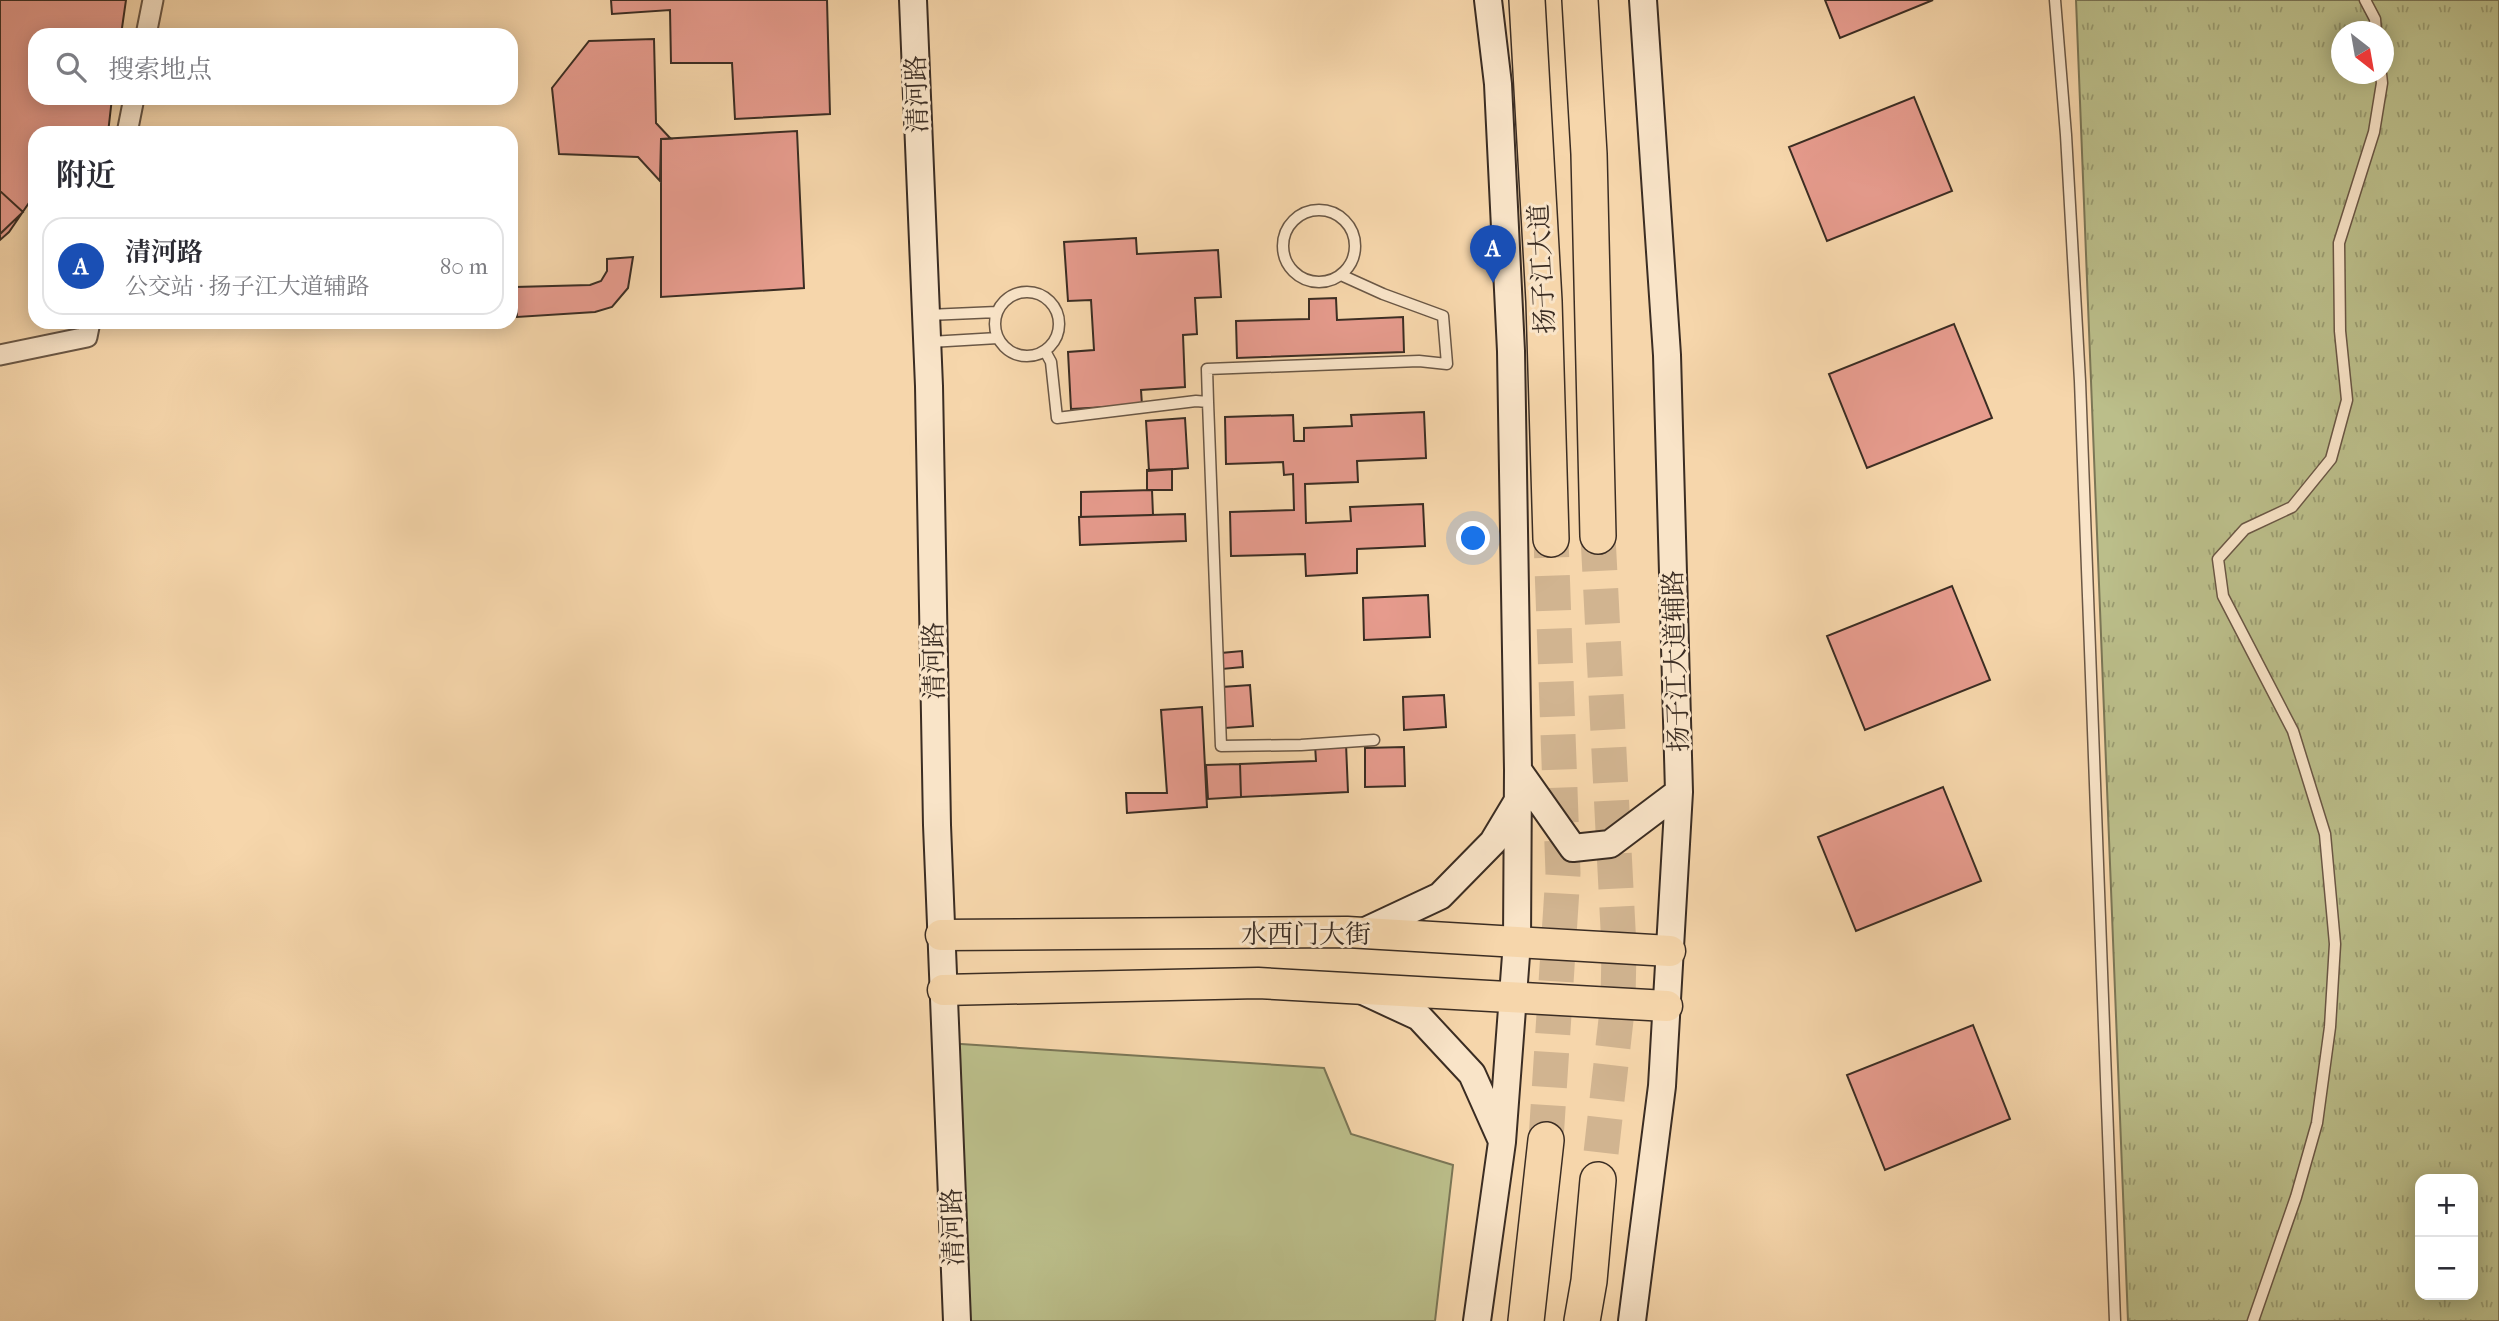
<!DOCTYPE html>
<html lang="zh">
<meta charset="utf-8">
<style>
:root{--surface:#fff;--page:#f7f7f7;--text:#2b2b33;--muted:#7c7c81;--line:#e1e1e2;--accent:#ea580c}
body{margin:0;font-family:"IM FELL French Canon","Noto Serif SC",serif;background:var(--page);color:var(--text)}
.controls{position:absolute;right:21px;bottom:21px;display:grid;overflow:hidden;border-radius:14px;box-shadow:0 4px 18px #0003}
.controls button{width:63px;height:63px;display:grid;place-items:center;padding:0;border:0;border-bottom:2px solid var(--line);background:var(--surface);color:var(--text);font:35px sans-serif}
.compass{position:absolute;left:2331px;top:21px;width:63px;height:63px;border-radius:50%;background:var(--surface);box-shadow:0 4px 18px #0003;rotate:149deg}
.you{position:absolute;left:1474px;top:539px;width:24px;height:24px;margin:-18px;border:5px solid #fff;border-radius:50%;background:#1a73e8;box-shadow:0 0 0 10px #1a73e833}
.badge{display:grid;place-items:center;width:46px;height:46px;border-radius:50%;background:var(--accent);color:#fff;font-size:23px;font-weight:700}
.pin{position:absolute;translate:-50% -58px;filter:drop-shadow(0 2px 4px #0008)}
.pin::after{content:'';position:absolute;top:37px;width:24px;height:21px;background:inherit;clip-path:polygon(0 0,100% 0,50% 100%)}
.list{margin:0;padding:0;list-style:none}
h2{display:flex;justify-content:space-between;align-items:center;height:91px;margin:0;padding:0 28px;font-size:30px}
h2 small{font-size:23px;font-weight:400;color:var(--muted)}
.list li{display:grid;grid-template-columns:46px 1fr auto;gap:21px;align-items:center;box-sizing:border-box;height:98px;margin:0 14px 14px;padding:0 14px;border:2px solid var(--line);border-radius:21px}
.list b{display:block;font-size:26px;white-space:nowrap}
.list p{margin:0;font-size:23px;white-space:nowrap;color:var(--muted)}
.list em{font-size:23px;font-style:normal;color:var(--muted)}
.icon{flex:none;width:38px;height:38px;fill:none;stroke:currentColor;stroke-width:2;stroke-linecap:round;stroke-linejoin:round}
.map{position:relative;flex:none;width:2499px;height:1321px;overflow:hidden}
.search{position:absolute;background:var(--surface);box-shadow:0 4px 18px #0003;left:28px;top:28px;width:490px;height:77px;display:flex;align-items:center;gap:18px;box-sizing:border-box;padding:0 24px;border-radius:21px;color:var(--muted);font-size:26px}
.panel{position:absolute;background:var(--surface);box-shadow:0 4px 18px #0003;left:28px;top:126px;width:490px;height:203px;border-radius:21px}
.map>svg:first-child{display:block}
</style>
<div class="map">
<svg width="2499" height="1321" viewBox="0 0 2499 1321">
<defs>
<pattern id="park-tufts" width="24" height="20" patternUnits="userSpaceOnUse" patternTransform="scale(1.75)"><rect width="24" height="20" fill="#bbbe8a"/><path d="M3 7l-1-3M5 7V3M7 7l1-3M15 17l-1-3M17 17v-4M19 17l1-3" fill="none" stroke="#999b70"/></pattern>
</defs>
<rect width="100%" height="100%" fill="#f6d6ab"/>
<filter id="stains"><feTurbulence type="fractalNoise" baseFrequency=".00286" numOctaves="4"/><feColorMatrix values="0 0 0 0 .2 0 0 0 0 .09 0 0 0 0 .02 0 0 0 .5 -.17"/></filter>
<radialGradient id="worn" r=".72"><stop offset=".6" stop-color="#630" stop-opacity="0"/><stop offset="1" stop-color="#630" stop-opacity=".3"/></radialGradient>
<!-- grass -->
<path fill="#bbbe8a" stroke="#7b7656" stroke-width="2" d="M946,1043L1324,1068L1351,1134L1453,1165L1435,1321H957Z"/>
<!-- park -->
<path fill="url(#park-tufts)" stroke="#7b7656" stroke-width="2" fill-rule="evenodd" d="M2076,0H2499V1321H2128ZM2342,32H2384V74H2342ZM2420,1179H2473V1295H2420Z"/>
<!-- building -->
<path fill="#e69b8d" stroke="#3b2d23" stroke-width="2" d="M0,0H126L121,35H35V98H112L108,133H35V194L9,232L0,240Z
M611,0H827L830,114L735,119L732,63H671L670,10L612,14Z
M1825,0H1933L1840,38Z
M654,39L656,123L671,139H661L660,181L638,157L559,154L552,88L589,41Z
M1914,97L1952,191L1827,241L1789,147Z
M797,131L804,288L661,297V139Z
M0,191L23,212L0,234Z
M1136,238L1137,254L1218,250L1221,297L1195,298L1197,334L1183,335L1185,387L1141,390L1142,405L1071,409L1068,352L1094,350L1091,300L1068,301L1064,242Z
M633,257L628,288L612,307L595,312L517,317L515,287L590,285L601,281L607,271V259Z
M1336,298L1337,320L1403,317L1404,352L1237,358L1236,321L1309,319V299Z
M1954,324L1992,418L1867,468L1829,374Z
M1424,412L1426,458L1357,461L1358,482L1305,484L1306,523L1351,521L1350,507L1423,504L1425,546L1357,549V573L1306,576L1305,554L1231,556L1230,512L1294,510L1293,474L1284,475L1283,462L1226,464L1225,417L1293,415L1294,441H1304V428L1352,426L1351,415Z
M1185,418L1188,468L1149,471L1146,421Z
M1172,469V490H1147V470Z
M1152,490L1153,515L1081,517V492Z
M1185,514L1186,541L1080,545L1079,517Z
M1952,586L1990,680L1865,730L1827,636Z
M1428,595L1430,637L1364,640L1363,598Z
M1242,651L1243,667L1222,669L1221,653Z
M1250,685L1253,726L1225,728L1222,687Z
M1444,695L1446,727L1404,730L1403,697Z
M1202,707L1207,807L1127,813L1126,793H1167L1161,710Z
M1346,744L1348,792L1241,797L1240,764L1316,761L1315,745Z
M1404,747L1405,786L1365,787V748Z
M1240,764L1241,797L1208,799L1206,765Z
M1943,787L1981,881L1856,931L1818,837Z
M1973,1025L2010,1119L1885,1170L1847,1075Z"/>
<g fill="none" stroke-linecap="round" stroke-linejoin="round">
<!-- highway-tunnel -->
<path stroke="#d1b490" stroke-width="35" stroke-dasharray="35 18" stroke-linecap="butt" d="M1598,536L1619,948L1618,1002L1598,1180
M1546,1140L1563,873L1551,539"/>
<!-- lane casing -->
<g stroke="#6a5745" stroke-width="13">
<path id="lane" d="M2055,0L2066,135L2080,381L2115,1321
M2365,0L2375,19L2376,32
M1283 246a36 36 0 1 1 72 0a36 36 0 1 1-72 0Z
M995 324a32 32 0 1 1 64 0a32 32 0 1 1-64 0Z
M928,315L997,312
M930,342L998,338
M1045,351L1051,362L1057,418L1196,401L1208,402L1221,746L1301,745L1374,740
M1208,402L1207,369L1419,361L1447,364L1443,316L1383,294L1341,275
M2253,1321L2296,1197L2317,1123L2330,1027L2335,944L2325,834L2293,731L2223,596L2218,559L2245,529L2292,507L2331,459L2347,400L2340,331L2339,243L2374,132L2382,83L2381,74"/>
</g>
<!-- street casing -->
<g stroke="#6a5745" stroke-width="23">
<path id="street" d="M146,35L153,0
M127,133L134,98
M0,355L87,337L90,322"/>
</g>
<!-- secondary casing -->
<g stroke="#3b2d23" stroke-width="30">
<path id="secondary" d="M913,0L929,386L937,825L957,1321
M1518,770L1573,848L1610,844L1679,792
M1361,933L1440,896L1493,842L1517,802
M1363,991L1419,1017L1472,1074L1501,1139
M1477,1321L1502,1142L1517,942L1518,770L1511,351L1498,84L1488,0
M1632,1321L1662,1086L1679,792L1667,355L1643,0"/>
</g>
<!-- primary casing -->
<g stroke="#3b2d23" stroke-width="33">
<path id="primary" d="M941,935L1347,932L1670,951
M943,990L1258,983L1667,1006"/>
</g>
<!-- highway casing -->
<g stroke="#3b2d23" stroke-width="38">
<path id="highway" d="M1527,0L1544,301L1551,539
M1580,0L1589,154L1598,536
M1526,1321L1546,1140
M1582,1321L1589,1281L1598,1180"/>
</g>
<!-- lane -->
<use href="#lane" stroke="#f9e4c8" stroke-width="10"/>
<!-- street -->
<use href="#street" stroke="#f9e4c8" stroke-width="19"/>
<!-- secondary -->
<use href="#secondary" stroke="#f9e4c8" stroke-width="26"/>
<!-- primary -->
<use href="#primary" stroke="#f6d6ab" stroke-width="30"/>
<!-- highway -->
<use href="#highway" stroke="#f6d6ab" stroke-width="35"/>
</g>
<g text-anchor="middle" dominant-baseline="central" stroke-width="6" stroke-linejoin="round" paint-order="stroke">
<!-- street labels -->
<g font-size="26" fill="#3b2d23" stroke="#f9e4c8">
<text transform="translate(917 94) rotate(-92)">清河路</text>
<text transform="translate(1542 269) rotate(-93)">扬子江大道</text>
<text transform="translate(934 661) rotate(-91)">清河路</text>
<text transform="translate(1676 661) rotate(-92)">扬子江大道辅路</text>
<text x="1306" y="934">水西门大街</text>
<text transform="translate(953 1227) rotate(-92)">清河路</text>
</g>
</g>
<rect width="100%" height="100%" filter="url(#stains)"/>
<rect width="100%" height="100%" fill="url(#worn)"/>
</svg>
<div class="controls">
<button>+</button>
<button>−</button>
</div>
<svg class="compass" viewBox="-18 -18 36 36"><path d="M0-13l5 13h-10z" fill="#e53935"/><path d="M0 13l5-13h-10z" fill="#7c7c81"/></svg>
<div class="you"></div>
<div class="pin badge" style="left:1493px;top:283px;background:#1a4fb4">A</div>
<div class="search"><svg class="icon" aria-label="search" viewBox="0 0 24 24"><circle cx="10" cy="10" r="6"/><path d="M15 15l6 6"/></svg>搜索地点</div>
<section class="panel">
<h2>附近<small></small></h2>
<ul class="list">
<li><span class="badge" style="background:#1a4fb4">A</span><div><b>清河路</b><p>公交站 · 扬子江大道辅路</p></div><em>80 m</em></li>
</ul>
</section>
</div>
